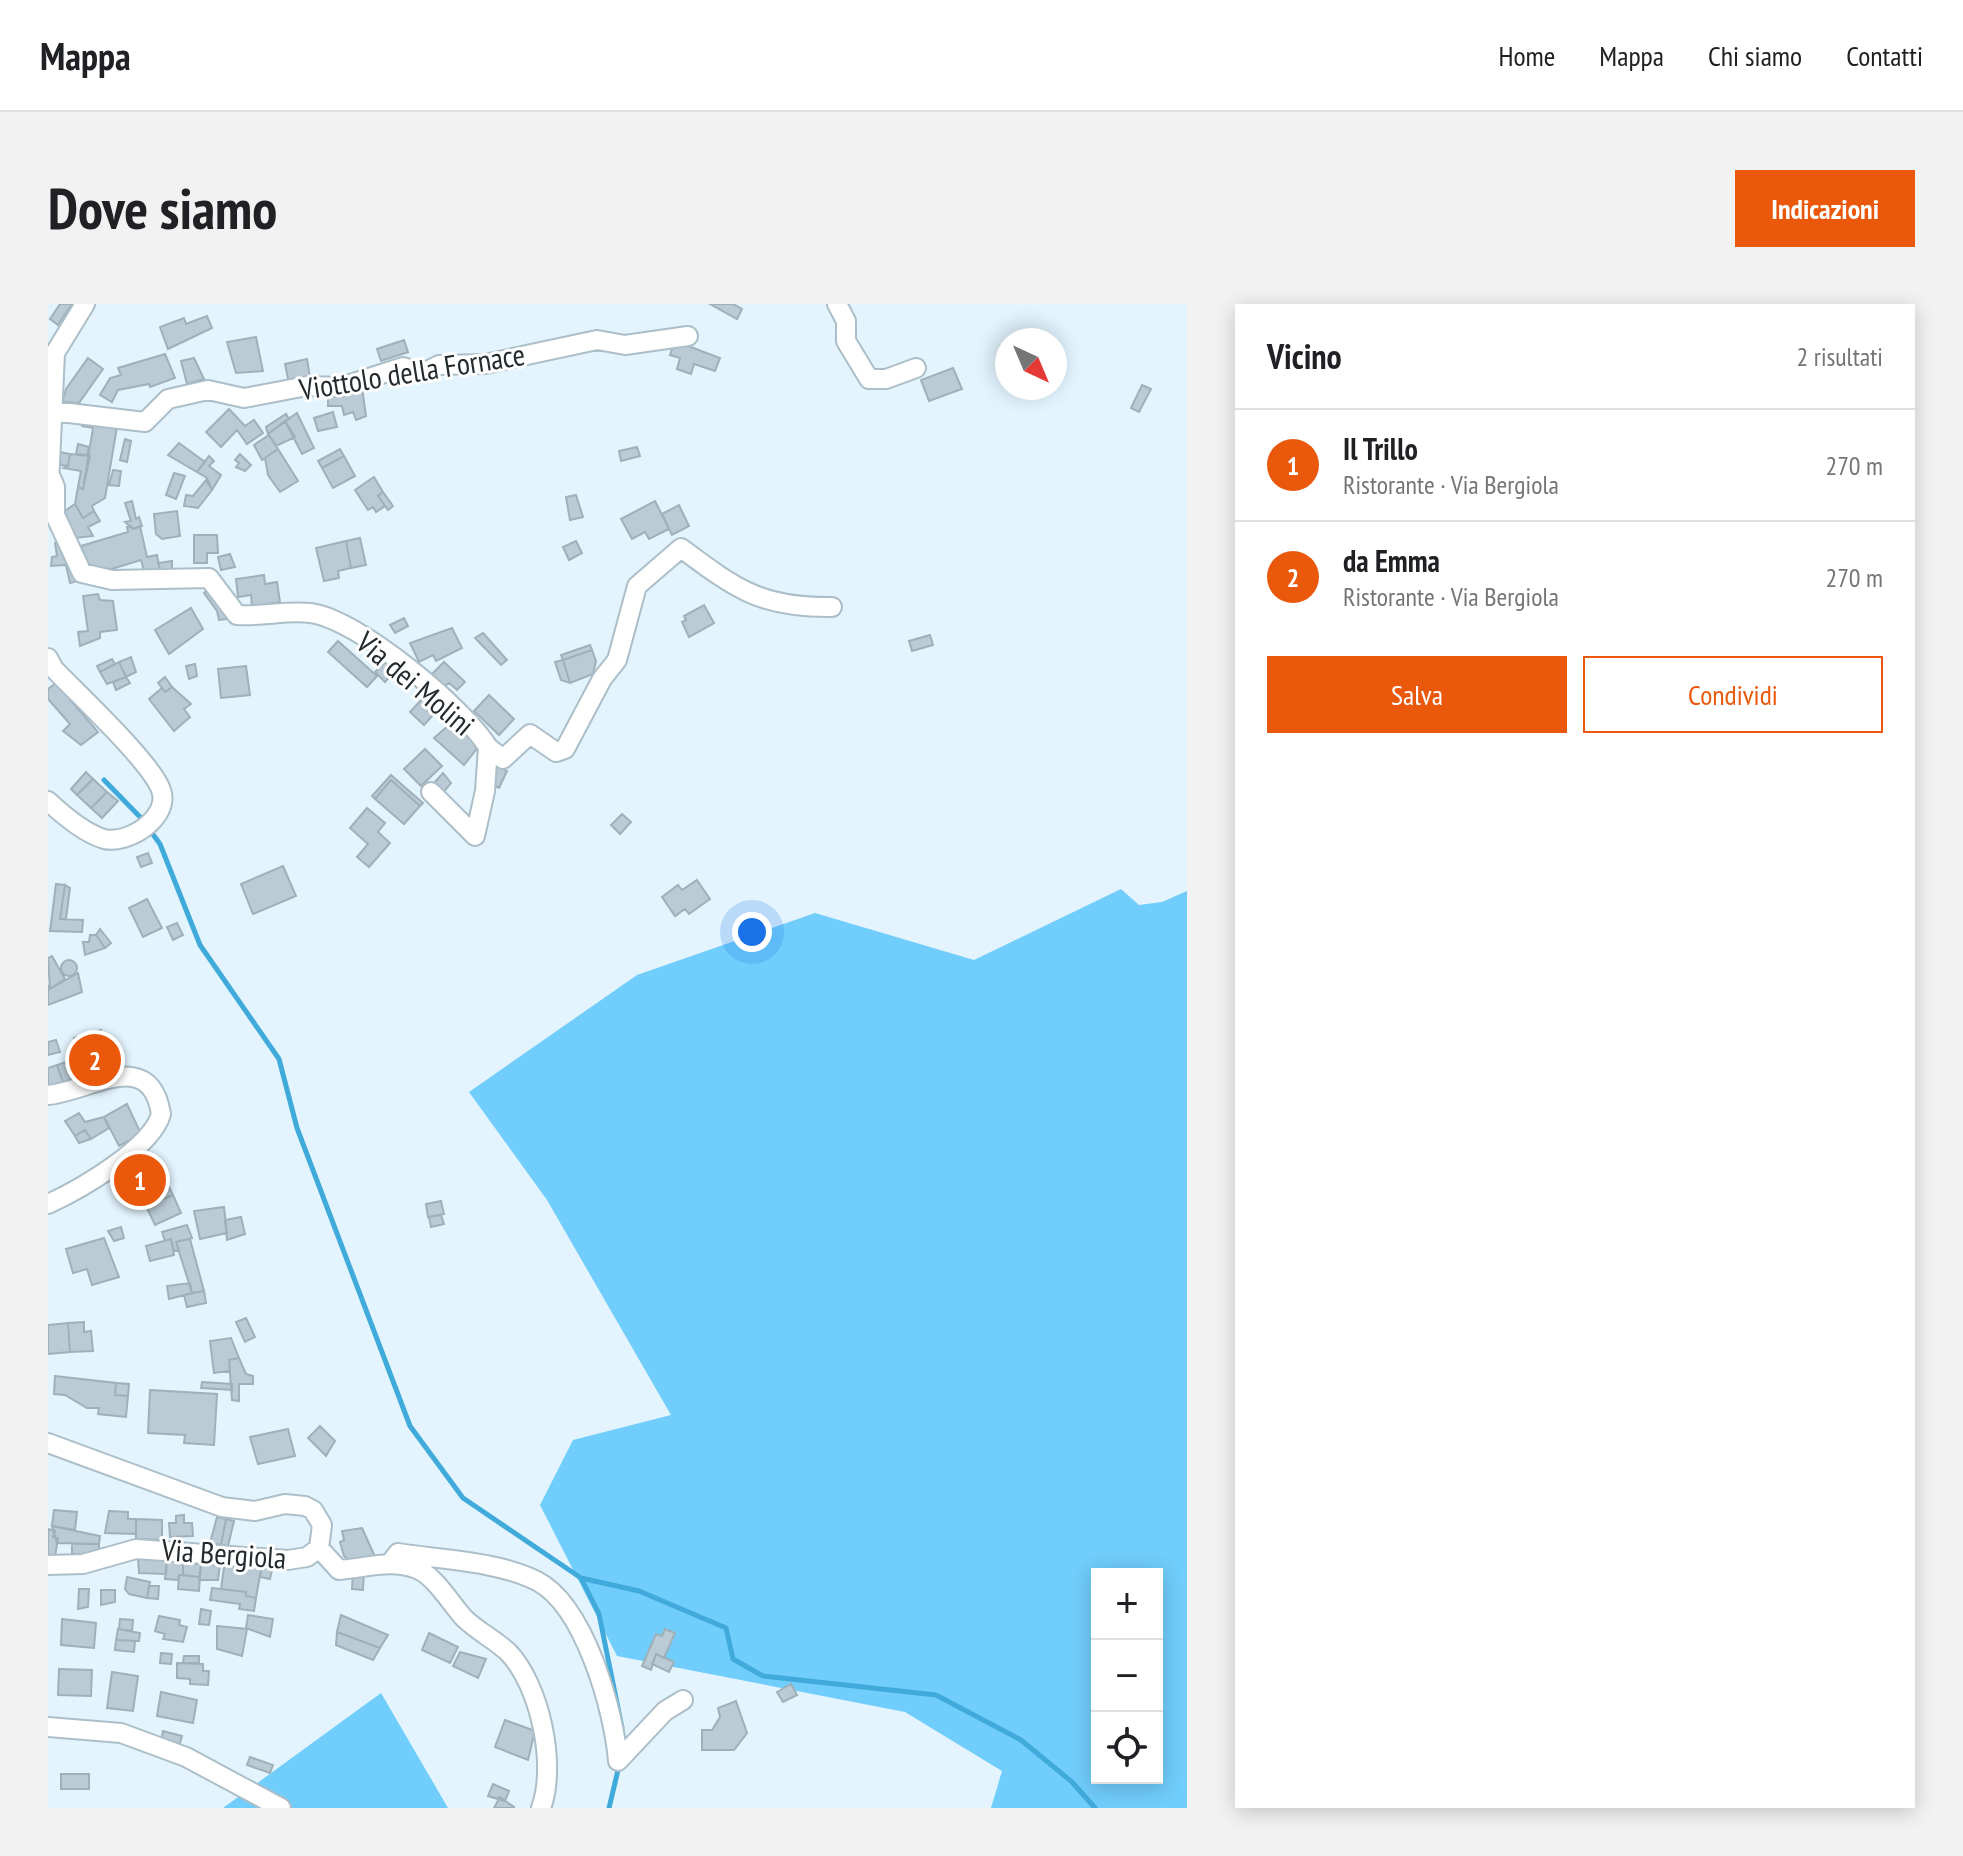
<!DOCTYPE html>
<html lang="it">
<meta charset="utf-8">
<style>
:root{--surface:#fff;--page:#f2f2f2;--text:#202124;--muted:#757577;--line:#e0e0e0;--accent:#ea580c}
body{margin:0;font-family:"PT Sans Narrow",sans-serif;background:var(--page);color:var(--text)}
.controls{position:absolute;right:24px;bottom:24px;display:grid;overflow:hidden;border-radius:0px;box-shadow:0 4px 20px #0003}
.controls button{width:72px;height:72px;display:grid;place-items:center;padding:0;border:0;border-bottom:2px solid var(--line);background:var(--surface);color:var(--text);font:40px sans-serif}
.compass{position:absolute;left:947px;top:24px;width:72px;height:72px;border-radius:50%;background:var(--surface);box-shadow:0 4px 20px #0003;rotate:136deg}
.you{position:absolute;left:704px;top:628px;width:28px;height:28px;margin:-20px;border:6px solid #fff;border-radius:50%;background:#1a73e8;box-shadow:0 0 0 12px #1a73e833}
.badge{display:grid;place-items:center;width:52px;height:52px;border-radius:50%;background:var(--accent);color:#fff;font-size:26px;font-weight:700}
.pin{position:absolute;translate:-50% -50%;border:4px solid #fff;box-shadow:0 2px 8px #0006}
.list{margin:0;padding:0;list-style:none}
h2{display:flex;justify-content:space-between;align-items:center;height:104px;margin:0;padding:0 32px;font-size:34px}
h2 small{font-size:26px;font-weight:400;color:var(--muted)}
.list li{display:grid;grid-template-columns:52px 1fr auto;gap:24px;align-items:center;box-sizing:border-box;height:112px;padding:0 32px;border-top:2px solid var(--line)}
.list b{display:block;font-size:30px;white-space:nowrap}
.list p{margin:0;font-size:26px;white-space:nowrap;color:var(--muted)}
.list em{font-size:26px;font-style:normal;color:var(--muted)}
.actions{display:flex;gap:16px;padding:24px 32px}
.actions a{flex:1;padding:18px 0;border:2px solid var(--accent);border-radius:0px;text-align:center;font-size:28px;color:var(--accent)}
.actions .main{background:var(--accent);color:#fff}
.icon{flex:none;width:44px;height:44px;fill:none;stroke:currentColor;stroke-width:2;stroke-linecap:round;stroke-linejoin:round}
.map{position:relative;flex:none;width:1139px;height:1504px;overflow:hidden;border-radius:0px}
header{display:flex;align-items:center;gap:48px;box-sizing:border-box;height:112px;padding:0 40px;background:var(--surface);border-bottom:2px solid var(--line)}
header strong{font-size:38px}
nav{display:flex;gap:44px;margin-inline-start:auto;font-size:28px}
.intro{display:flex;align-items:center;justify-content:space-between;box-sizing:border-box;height:192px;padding:0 48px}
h1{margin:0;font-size:56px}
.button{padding:20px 36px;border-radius:0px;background:var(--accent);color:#fff;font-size:28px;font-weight:700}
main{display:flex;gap:48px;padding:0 48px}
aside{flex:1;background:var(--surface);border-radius:0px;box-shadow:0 4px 20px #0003}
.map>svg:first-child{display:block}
</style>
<header>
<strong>Mappa</strong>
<nav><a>Home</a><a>Mappa</a><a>Chi siamo</a><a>Contatti</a></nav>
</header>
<div class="intro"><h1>Dove siamo</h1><a class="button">Indicazioni</a></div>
<main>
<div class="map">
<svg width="1139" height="1504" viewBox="0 0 1139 1504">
<rect width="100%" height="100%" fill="#e3f4fe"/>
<!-- green -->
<path fill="#71cdfb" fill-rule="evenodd" d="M1073,585L1091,601L1114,598L1139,587V1504H943L954,1467L857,1408L569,1352L492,1201L525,1136L623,1111L499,896L421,788L589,671L767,609L926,656ZM1049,1270H1109V1474H1049Z
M333,1389L400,1504H175Z"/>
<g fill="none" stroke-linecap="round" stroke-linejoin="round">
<!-- stream -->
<path stroke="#40aadb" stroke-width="5" d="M56,476L96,517
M101,525L112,540L152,641L231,755L249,824L362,1122L415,1194L533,1274L591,1287L678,1324L685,1355L715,1372L888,1391L973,1436L1024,1478L1047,1504
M533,1274L551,1310L574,1424
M561,1504L571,1462"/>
</g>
<!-- building -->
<path fill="#bacbd5" stroke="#9fb0b9" stroke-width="2" d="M12,0H24L10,21L2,15Z
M662,0H685L694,5L689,15Z
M159,12L164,24L120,45L112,23L136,14L138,20Z
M208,33L215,67L188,69L179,38Z
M356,36L360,48L333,57L329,45Z
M627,37L672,54L667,67L646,60L643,70L629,65L632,54L622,51Z
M117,50L127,74L102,83L101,80L70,86L64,98L52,91L62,74L73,71L70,64Z
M40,54L55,65L31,99L14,98L18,85Z
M146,54L156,75L139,80L133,57Z
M259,55L263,79L242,84L237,60Z
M905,64L914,85L881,97L873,76Z
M1094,81L1103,85L1091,108L1083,104Z
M314,83L318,112L308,116L305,108L296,111L294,102H280V88Z
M181,105L197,122L206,116L215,129L199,140L189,126L173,143L158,128Z
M285,108L289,123L270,127L266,114Z
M249,109L266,144L254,150L237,117Z
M238,110L241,115L220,130L218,123Z
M36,111L70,117L57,194L44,202L46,207L35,214L27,200L30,183L35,185L45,124L34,122Z
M237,117L247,133L228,142L220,130Z
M221,131L230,145L214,156L206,141Z
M77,135L83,137L79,158L72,156Z
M131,139L157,158L149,168L120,151Z
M30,140L41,143L39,151L28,150Z
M589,143L592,152L573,157L571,147Z
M230,145L250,177L232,188L220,171L217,154Z
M292,145L296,152L274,164L270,157Z
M12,148L22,150L20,162L10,161Z
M22,150L42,152L35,185L30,183L33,167L16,164L20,162Z
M192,150L203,161L197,167L188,163L191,159L187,156Z
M161,152L166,157L161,162L173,171L164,186L159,174L149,168Z
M296,152L307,172L285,184L274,164Z
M65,166L73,167L71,182L61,181Z
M126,169L137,172L128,195L118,191Z
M326,173L335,188L330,192L337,202L328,208L325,203L320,206L307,186Z
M158,176L164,186L150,204L136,202L138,191L145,192Z
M335,188L345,202L340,206L330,192Z
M528,191L535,213L522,216L518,193Z
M84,197L88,215L91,213L94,222L85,225L77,218L83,217L77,199Z
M607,197L621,225L601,235L597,228L584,235L573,215Z
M27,200L35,214L46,207L52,217L40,223L45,232L27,234L11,211Z
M631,201L641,222L624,231L614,210Z
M129,207L132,232L114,235L108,230L106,210Z
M83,222L85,225L92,222L99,253L109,251L112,266L97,270L93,256L54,268L40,266L31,249L35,247L33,242L80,228L79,223Z
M146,231H169L170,249H159V259H146Z
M312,234L318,261L303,264L298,237Z
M19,237L29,277L22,279L18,261L3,262L4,253L9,252L7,239Z
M298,237L303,264L290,267L291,274L276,277L268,244Z
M528,237L534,249L521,256L515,243Z
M182,250L187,263L173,266L170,253Z
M124,257V271L107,266H112L110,259Z
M216,271L217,280L229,278L232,298L204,302L203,291L190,293L188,275Z
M162,284L178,305L180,315L171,316L169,307L156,289Z
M50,290L52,296L65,297L69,326L52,328V334L32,342L30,328L40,327L35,292Z
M656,301L666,319L641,333L634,318L638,316L636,312Z
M143,304L155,325L121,350L107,326Z
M356,314L360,322L347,329L342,321Z
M404,324L414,344L388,357L385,351L371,358L362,339Z
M435,329L459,356L453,361L427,334Z
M882,331L885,341L864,347L861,337Z
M290,337L329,372L319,383L280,348Z
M542,341L544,346L515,356L513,351Z
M544,346L548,357L545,370L522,379L515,356Z
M83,353L88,368L78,373L71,358Z
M64,355L67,360L52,368L49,362Z
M340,355L350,363L337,378L327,368Z
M515,356L522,379L513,376L507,358Z
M71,358L78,373L59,380L52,368Z
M396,358L417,378L409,386L401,379L391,386L379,375Z
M147,360L149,372L141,375L138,362Z
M198,362L202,391L173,394L170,365Z
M78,373L82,379L68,386L65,378Z
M117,373L124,383L117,388L110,379Z
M8,379L50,428L33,441L15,427L22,420L0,395V385Z
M124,383L143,400L136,405L142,413L126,427L101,395L114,384L117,388Z
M441,391L466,415L451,431L426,407Z
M376,393L381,398L376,403L385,411L376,421L362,408Z
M409,414L431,442L416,461L386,434Z
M377,445L394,462L373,482L356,465Z
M444,460L459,467L451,484L441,479Z
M38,468L45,475L29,491L23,485Z
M395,469L403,479L394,490L385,480Z
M343,471L375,499L372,502L343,476L327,495L324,492Z
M45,475L59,488L43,504L29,491Z
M343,476L372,502L356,520L327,495Z
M59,488L70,497L54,514L43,504Z
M319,504L337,519L330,528L342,539L321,563L309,553L320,540L302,524Z
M574,510L583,518L572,530L563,521Z
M100,549L104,559L93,563L89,553Z
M235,562L248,592L205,610L193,580Z
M649,576L662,595L641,610L637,605L627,612L614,593L630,581L634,586Z
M8,580L17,581L12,615L35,616L34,628L2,627Z
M17,581L22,584L18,615H12Z
M99,595L114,624L95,633L81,604Z
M129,619L135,631L125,636L119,623Z
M52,625L63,639L57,644L48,631Z
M42,631H48L57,644L37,651L35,638H41Z
M4,652L17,675L2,685L0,654Z
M13 664a8 8 0 1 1 16 0a8 8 0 1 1-16 0Z
M30,669L34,688L0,701V682L2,685Z
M53,726L59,747L41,751L39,747L31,749L26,734Z
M8,736L12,748L0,751V738Z
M38,751L57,752L59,763L15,778L9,761Z
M9,761L15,778L0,782V764Z
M79,800L93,830L71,842L56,813Z
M31,809L37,818L56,813L61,824L43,835L37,826L27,832L17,817Z
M37,826L43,835L31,839L27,832Z
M108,854L113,865L104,869L99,858Z
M113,865L118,877L110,881L104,869Z
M118,877L125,891L98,902L92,889Z
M125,891L133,909L107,921L98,902Z
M393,897L396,910L380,913L378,900Z
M176,903L179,929L152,935L146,907Z
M393,911L396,920L383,923L381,913Z
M193,913L197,930L179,936L177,916Z
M139,921L144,934L128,938L131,946L126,947L123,935L117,937L114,928Z
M73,923L76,934L66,937L60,927Z
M56,934L71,973L44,981L39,965L25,969L18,945Z
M123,935L126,951L102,957L98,942Z
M142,935L156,987L144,989L128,938Z
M142,979L144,989L121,995L119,982Z
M156,987L158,999L139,1003L136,991Z
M198,1014L207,1033L197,1038L188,1018Z
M36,1018V1028L43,1027L45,1047L22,1048L20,1019Z
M20,1019L22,1048L0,1050V1021Z
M183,1034L191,1054L181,1056L182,1067L166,1069L162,1037Z
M191,1054L198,1070L205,1072V1080H191V1097L184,1096L181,1056Z
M7,1072L68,1079L67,1091L80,1092L78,1113L50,1110L51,1104H39L17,1091L6,1090Z
M154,1078L184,1080V1086L153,1084Z
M68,1079L81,1080L80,1092L67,1091Z
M102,1086L169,1090L166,1141L136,1139L137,1131L100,1129Z
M272,1122L287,1137L278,1152L260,1134Z
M240,1125L247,1152L210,1160L202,1133Z
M6,1206L29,1208L27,1226L4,1222Z
M61,1207L80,1208V1215H88V1230L57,1229Z
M136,1211V1219H144L145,1232L122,1233L121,1219H128V1212Z
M169,1213L178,1215L173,1241L162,1239Z
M88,1215L114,1216V1236L88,1235Z
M178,1215L186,1217L180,1242L173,1241Z
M4,1222L52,1232L51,1240L9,1239Z
M314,1224L328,1255L307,1262L296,1252L292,1238L296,1236L294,1227Z
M0,1225L7,1227L5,1233L10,1234L7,1253L0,1252Z
M24,1240H51V1250H24Z
M135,1253V1271H131L130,1276L117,1275L119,1254Z
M90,1254H119L118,1270L91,1269Z
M177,1256L214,1260L208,1294L198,1292V1288L173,1285Z
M135,1259L153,1260L152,1273L135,1271Z
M153,1260L172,1261L170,1276H151Z
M214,1260L225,1261L222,1275L212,1273Z
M305,1267L316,1268L315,1286L304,1285Z
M131,1271L152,1273L151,1287L130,1285Z
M79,1273L102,1278L99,1294L81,1290L77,1285Z
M101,1282H111L110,1295L99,1294Z
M164,1284L198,1288V1292L208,1294L206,1307L191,1305L192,1300L162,1296Z
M31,1285H41L40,1303L30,1305Z
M53,1286H67V1298L53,1301Z
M153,1305L163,1307L161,1321L151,1320Z
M200,1311L225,1315L222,1333L198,1324Z
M293,1311L340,1331L332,1344L289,1328Z
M111,1312L132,1316L131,1321L139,1323L135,1338L115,1335L117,1330L107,1327Z
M14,1315L48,1319L46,1344L13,1341Z
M72,1315L85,1316L84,1327L71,1325Z
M169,1322L199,1325L194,1352L169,1345Z
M70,1325L92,1329L91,1337L68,1336Z
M617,1325L627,1329L616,1354L608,1350L603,1366L594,1362L608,1330L614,1332Z
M289,1328L332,1344L325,1356L288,1341Z
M381,1329L410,1343L402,1359L374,1346Z
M68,1336L87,1337L86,1348L67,1346Z
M412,1348L438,1355L430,1374L405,1362Z
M113,1349L124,1350L123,1360L112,1359Z
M608,1350L626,1358L621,1368L604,1360Z
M136,1352H151V1359H135Z
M129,1359L155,1360V1367H161L160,1381L142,1380V1375L129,1374Z
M11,1365L44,1366L43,1392L10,1391Z
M64,1368L90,1372L85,1407L59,1404Z
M743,1380L749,1391L735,1398L729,1388Z
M113,1388L149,1396L145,1419L109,1412Z
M688,1397L699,1429L686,1446H654V1426H664L672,1413L670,1404Z
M457,1416L487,1427L480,1456L447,1443Z
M115,1427L134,1432L131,1442L113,1437Z
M202,1453L225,1461L222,1469L199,1461Z
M13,1470H41V1485H13Z
M445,1480L461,1487L457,1497L440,1492Z
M452,1493L466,1503V1504H446Z"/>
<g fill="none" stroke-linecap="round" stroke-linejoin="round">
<!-- minor casing -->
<g stroke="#acbec7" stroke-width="22">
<path id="minor" d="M789,0L798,17V37L821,75H838L868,64
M4,107L97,118L120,95L160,86L196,94L259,82L293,83L355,63L375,69L391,61L437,60L549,36L577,41L640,32
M2,171L7,183V211L34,269L64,276L161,274L189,311C213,313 239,306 262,309C309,314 416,404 440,443L437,487L427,532L383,488
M1,181L7,49L37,0
M0,354L6,365C29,389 104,459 113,486C123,513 80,541 56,535C36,529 15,511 0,497
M440,443L455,455L482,430L508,448L517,445L554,375L569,356L589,282L633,244C688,285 713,304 784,303
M0,791C40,788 102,741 113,810C104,844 31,886 0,900
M0,1139L174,1203L207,1207L237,1200L257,1202L265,1206L274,1221L271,1244L259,1253L240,1256L88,1245L35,1260L0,1261
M271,1244L291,1266C319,1264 342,1255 369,1265C387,1272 403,1300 416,1314C429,1327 446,1335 460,1348C492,1381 509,1461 493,1504
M343,1258L350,1249C394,1256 449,1257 489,1277C537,1302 566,1407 570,1457L617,1407L635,1396
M0,1423L73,1429L138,1453L233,1504"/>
</g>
<!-- minor -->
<use href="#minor" stroke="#fff" stroke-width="18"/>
</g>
<g text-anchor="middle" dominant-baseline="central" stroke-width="6" stroke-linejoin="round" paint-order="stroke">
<!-- street labels -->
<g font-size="30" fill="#232a2e" stroke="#fefefe">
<text transform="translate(364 67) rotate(-9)">Viottolo della Fornace</text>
<text transform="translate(368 379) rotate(40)">Via dei Molini</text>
<text transform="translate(176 1249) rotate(4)">Via Bergiola</text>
</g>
</g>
</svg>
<div class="controls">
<button>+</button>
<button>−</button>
<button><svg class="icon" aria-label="locate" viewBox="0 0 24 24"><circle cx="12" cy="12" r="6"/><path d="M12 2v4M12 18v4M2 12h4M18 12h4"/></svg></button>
</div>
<svg class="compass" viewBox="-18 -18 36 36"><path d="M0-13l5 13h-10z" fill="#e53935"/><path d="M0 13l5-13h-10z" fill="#757577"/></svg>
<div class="you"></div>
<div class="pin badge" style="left:92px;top:876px">1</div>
<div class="pin badge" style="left:47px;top:756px">2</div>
</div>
<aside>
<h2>Vicino<small>2 risultati</small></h2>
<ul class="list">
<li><span class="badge">1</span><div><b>Il Trillo</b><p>Ristorante · Via Bergiola</p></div><em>270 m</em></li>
<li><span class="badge">2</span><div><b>da Emma</b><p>Ristorante · Via Bergiola</p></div><em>270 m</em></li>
</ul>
<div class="actions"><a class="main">Salva</a><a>Condividi</a></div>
</aside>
</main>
